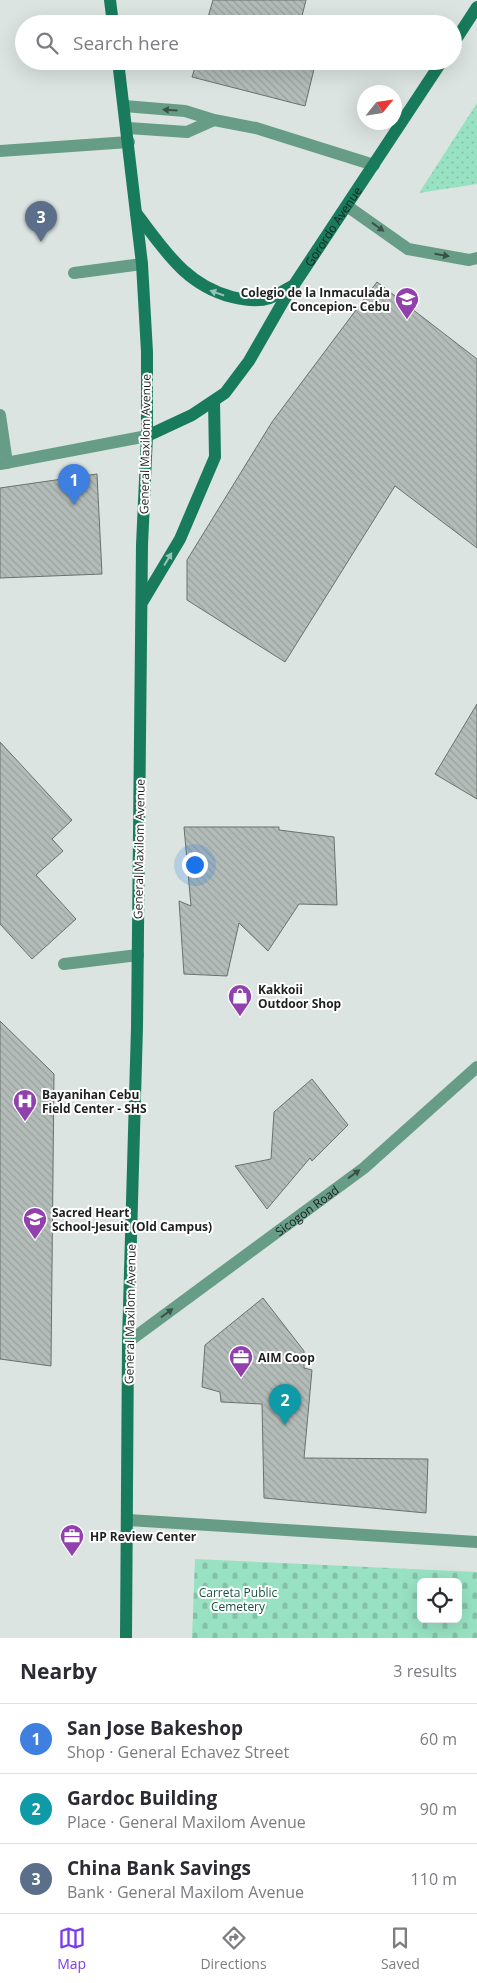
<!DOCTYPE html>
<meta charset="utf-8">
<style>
:root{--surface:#fff;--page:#f7f7f7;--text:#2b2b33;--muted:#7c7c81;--line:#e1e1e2;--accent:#7c3aed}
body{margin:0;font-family:"Open Sans",sans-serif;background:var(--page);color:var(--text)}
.controls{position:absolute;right:15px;bottom:15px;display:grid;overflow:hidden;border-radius:8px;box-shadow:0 5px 20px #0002}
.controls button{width:45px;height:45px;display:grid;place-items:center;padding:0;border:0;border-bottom:1px solid var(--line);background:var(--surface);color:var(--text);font:25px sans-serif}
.compass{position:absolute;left:357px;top:85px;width:45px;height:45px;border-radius:50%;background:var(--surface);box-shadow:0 5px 20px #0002;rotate:60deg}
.you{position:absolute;left:194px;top:864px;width:18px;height:18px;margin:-12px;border:4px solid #fff;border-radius:50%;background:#1a73e8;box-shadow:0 0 0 8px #1a73e833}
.badge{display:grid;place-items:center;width:32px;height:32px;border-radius:50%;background:var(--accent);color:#fff;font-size:16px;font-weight:700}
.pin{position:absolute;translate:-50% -41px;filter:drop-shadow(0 1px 2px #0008)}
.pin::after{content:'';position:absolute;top:26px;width:18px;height:15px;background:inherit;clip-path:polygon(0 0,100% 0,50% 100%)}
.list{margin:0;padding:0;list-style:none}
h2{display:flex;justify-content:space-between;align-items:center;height:65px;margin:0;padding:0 20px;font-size:21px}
h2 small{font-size:16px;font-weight:400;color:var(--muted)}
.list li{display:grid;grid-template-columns:32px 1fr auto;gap:15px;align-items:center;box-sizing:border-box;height:70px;padding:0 20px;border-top:1px solid var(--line)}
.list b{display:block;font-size:19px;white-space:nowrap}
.list p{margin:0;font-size:16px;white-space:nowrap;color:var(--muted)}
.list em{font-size:16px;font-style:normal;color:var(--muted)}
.icon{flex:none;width:28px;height:28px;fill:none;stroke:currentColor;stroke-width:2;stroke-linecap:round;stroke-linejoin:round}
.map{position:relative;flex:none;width:477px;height:1638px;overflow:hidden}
.search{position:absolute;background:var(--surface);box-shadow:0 5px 20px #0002;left:15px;right:15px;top:15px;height:55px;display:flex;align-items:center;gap:12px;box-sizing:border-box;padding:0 18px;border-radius:28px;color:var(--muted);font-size:19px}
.sheet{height:275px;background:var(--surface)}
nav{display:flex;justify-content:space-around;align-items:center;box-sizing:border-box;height:70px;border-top:1px solid var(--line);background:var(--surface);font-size:14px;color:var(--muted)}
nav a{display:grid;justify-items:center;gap:2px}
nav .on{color:var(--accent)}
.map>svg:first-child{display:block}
</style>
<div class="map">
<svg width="477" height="1638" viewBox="0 0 477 1638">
<defs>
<pattern id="cemetery-stones" width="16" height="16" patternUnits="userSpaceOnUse" patternTransform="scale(1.25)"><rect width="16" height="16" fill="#98e2c3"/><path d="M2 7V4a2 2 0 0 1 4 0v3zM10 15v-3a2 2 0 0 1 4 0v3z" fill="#83c2a7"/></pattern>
<pattern id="park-dots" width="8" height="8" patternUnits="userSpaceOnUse" patternTransform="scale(1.25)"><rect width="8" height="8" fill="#98e2c3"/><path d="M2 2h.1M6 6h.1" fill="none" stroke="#83c2a7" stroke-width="1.8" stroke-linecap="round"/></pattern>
<pattern id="building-back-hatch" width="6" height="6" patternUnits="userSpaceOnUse" patternTransform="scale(1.25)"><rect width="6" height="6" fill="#b3bcb8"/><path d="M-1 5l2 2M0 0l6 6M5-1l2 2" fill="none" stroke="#9aa19e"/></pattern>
</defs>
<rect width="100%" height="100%" fill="#dbe4e0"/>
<!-- cemetery -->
<path fill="url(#cemetery-stones)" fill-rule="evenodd" d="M195,1559L477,1572V1638H192ZM421,1582H458V1619H421Z"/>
<!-- park -->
<path fill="url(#park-dots)" d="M477,103V184L419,193Z"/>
<!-- building -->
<path fill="url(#building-back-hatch)" stroke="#6a726e" d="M213,0H306L300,24H206Z
M197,61H316L305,106L192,77Z
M377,282L477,359V548L395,486L285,662L187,600V560L272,422Z
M97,474L102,574L0,578V488Z
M477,704V799L435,774Z
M0,742L72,820L52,839L63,851L36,875L76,919L32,959L0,924Z
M184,827H279V830L334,837L337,905L299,904L268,951L239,923L227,976L184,974L179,901L191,906Z
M0,1021L54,1074L51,1366L0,1359Z
M312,1079L348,1125L312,1161L310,1158L267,1209L235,1166L271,1159L274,1112Z
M263,1298L304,1351V1368L312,1370L304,1458L428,1459L426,1513L264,1498L262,1404L221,1402L220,1392L202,1387L205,1345Z"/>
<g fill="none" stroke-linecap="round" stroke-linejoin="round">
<!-- service -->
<path stroke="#679d87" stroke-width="12" d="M124,106L185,111L214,120L256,128L374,165
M128,128L187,132L214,120
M347,206L408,249L469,260L477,258
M74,273L142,264
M0,415L7,463
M64,964L138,955
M128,1520L477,1542"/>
<!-- minor -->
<g stroke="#679d87" stroke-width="12">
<path d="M0,151L129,142"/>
<path id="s1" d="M128,1342L364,1168L477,1067"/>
</g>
<!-- tertiary -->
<path stroke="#679d87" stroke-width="12" d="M0,464L147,436"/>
<!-- secondary -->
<g stroke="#187b5c" stroke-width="12">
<path d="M110,0L113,24"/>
<path d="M453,44L477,7"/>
<path d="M118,61L142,264L147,352V436L142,545L137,1027L128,1342L126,1638"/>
<path d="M136,213C164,249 185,285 232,297C244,300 258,302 270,298C278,295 286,289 294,285"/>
<path id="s2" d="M147,436L192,415L225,393L249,361L284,300L442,61"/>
<path d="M143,601L180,539L215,457L214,401"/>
</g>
</g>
<!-- one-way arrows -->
<defs><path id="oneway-solid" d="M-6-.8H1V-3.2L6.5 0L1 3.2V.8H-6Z" transform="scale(1.25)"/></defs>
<g fill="#3b5249">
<use href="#oneway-solid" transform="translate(170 110) rotate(-176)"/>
<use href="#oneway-solid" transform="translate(378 227) rotate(36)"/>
<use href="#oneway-solid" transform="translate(442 255) rotate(10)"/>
<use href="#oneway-solid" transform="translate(354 1174) rotate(-36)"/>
<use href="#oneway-solid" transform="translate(167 1313) rotate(-36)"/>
</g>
<g fill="#97c4b6">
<use href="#oneway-solid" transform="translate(217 293) rotate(-161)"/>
<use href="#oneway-solid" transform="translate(168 559) rotate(-59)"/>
</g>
<!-- icons -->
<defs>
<g id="university-pin" transform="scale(1.25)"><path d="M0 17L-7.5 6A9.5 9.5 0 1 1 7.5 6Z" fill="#9240ae" stroke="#fff"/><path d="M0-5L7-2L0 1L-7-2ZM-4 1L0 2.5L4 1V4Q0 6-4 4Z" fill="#fff"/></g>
<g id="shop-pin" transform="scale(1.25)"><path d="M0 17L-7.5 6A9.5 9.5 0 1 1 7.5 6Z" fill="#9240ae" stroke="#fff"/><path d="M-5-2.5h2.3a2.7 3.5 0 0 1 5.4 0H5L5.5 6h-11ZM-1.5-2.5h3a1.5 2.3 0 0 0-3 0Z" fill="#fff"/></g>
<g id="hospital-pin" transform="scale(1.25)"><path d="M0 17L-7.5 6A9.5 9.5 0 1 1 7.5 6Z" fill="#9240ae" stroke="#fff"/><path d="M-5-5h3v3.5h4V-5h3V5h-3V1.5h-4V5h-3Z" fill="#fff"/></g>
<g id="school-pin" transform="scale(1.25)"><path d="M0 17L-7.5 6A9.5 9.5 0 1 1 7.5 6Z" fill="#9240ae" stroke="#fff"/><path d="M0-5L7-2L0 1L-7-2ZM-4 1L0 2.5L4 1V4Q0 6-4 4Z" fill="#fff"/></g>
<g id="office-pin" transform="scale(1.25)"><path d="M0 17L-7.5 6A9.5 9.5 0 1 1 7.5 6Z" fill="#9240ae" stroke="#fff"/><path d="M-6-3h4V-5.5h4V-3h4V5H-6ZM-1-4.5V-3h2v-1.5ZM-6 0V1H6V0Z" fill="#fff"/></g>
</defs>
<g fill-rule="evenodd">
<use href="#university-pin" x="407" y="299"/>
<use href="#shop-pin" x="240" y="996"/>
<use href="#hospital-pin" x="25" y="1101"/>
<use href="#school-pin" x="35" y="1219"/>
<use href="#office-pin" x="241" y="1357"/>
<use href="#office-pin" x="72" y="1536"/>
</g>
<g text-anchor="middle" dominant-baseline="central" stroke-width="4" stroke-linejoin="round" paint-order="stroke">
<!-- street labels -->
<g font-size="12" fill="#1d201f" stroke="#fff">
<text stroke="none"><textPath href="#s2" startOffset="288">Gorordo Avenue</textPath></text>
<text transform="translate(145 444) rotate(-89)">General Maxilom Avenue</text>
<text transform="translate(139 849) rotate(-89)">General Maxilom Avenue</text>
<text stroke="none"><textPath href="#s1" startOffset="222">Sicogon Road</textPath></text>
<text transform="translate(130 1314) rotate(-89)">General Maxilom Avenue</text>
</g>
<!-- poi labels -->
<g font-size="12" font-weight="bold" fill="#1d201f" stroke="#fff" text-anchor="start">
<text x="390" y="292" text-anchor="end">Colegio de la Inmaculada<tspan x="390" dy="14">Concepion- Cebu</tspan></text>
<text x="258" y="989">Kakkoii<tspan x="258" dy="14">Outdoor Shop</tspan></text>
<text x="42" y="1094">Bayanihan Cebu<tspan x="42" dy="14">Field Center - SHS</tspan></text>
<text x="52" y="1212">Sacred Heart<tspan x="52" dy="14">School-Jesuit (Old Campus)</tspan></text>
<text x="258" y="1357">AIM Coop</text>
<text x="90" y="1536">HP Review Center</text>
</g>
<!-- park labels -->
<g font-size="12" fill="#18533f" stroke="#fff">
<text x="238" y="1592">Carreta Public<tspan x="238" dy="14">Cemetery</tspan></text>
</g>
</g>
</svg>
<div class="controls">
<button><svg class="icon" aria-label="locate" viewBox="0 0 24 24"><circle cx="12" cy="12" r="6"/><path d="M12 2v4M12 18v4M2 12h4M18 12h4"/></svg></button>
</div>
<svg class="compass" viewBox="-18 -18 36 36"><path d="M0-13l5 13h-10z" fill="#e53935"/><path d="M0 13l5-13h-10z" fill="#7c7c81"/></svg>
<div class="you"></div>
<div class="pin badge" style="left:74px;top:505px;background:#3f7fe0">1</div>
<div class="pin badge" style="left:285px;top:1425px;background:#0f9aa8">2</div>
<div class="pin badge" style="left:41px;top:242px;background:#5c6f8a">3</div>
<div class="search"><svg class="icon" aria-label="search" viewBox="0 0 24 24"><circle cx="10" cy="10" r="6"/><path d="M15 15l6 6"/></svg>Search here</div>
</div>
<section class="sheet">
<h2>Nearby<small>3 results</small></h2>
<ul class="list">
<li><span class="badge" style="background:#3f7fe0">1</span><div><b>San Jose Bakeshop</b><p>Shop · General Echavez Street</p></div><em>60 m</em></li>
<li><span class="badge" style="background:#0f9aa8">2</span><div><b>Gardoc Building</b><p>Place · General Maxilom Avenue</p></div><em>90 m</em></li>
<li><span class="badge" style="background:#5c6f8a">3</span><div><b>China Bank Savings</b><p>Bank · General Maxilom Avenue</p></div><em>110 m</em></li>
</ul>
</section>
<nav>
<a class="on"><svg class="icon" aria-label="map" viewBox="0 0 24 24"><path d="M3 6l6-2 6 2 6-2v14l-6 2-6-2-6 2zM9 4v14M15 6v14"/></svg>Map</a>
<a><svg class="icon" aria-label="directions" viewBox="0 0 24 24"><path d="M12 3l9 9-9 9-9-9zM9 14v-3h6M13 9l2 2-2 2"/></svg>Directions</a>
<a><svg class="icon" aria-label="saved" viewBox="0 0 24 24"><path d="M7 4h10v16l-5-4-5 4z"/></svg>Saved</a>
</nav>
